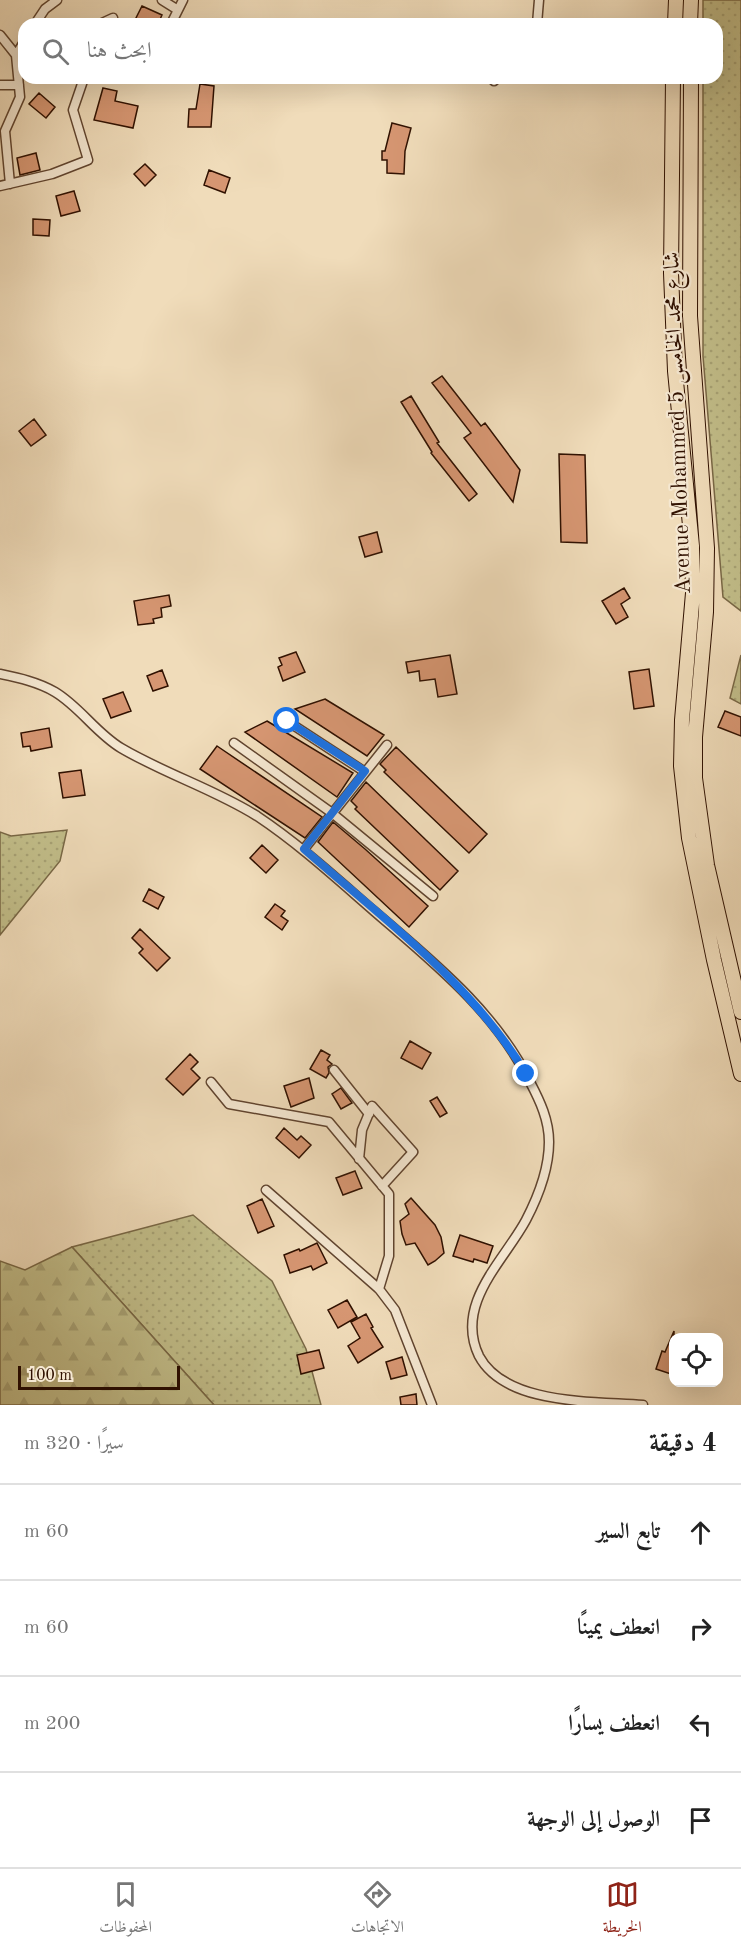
<!DOCTYPE html>
<html lang="ar">
<meta charset="utf-8">
<style>
:root{--surface:#fff;--page:#f2f2f2;--text:#222;--muted:#767676;--line:#e0e0e0;--accent:#8f2418}
body{margin:0;font-family:"Old Standard TT",Amiri,serif;background:var(--page);color:var(--text);direction:rtl}
.controls{position:absolute;right:18px;bottom:18px;display:grid;overflow:hidden;border-radius:12px;box-shadow:0 6px 24px #0002}
.controls button{width:54px;height:54px;display:grid;place-items:center;padding:0;border:0;border-bottom:2px solid var(--line);background:var(--surface);color:var(--text);font:30px sans-serif}
.scale{position:absolute;left:18px;bottom:15px;width:162px;box-sizing:border-box;padding-left:6px;border:3px solid #301101;border-top:0;font-size:16px;line-height:21px;white-space:nowrap;color:#301101;-webkit-text-stroke:4px #f5e8d2;paint-order:stroke}
.stop{position:absolute;width:18px;height:18px;margin:-14px;border:4px solid #1a73e8;border-radius:50%;background:#fff}
.stop.end{background:#1a73e8;border-color:#fff;box-shadow:0 2px 6px #0008}
.list{margin:0;padding:0;list-style:none}
h2{display:flex;justify-content:space-between;align-items:center;height:78px;margin:0;padding:0 24px;font-size:26px}
h2 small{font-size:20px;font-weight:400;color:var(--muted)}
.list li{display:grid;grid-template-columns:39px 1fr auto;gap:18px;align-items:center;box-sizing:border-box;height:96px;padding:0 24px;border-top:2px solid var(--line)}
.list b{display:block;font-size:22px;white-space:nowrap}
.list em{font-size:20px;font-style:normal;color:var(--muted)}
.icon{flex:none;width:33px;height:33px;fill:none;stroke:currentColor;stroke-width:2;stroke-linecap:round;stroke-linejoin:round}
.map{position:relative;flex:none;width:741px;height:1405px;overflow:hidden;direction:ltr}
.search{position:absolute;background:var(--surface);box-shadow:0 6px 24px #0002;left:18px;right:18px;top:18px;height:66px;display:flex;align-items:center;gap:15px;box-sizing:border-box;padding:0 21px;border-radius:18px;color:var(--muted);font-size:22px}
.sheet{height:462px;background:var(--surface)}
nav{display:flex;justify-content:space-around;align-items:center;box-sizing:border-box;height:84px;border-top:2px solid var(--line);background:var(--surface);font-size:16px;color:var(--muted)}
nav a{display:grid;justify-items:center;gap:3px}
nav .on{color:var(--accent)}
.map>svg:first-child{display:block}
</style>
<div class="map">
<svg width="741" height="1405" viewBox="0 0 741 1405">
<defs>
<pattern id="grass-dots" width="8" height="8" patternUnits="userSpaceOnUse" patternTransform="scale(1.5)"><rect width="8" height="8" fill="#c2be8a"/><path d="M2 2h.1M6 6h.1" fill="none" stroke="#a7a275" stroke-width="1.8" stroke-linecap="round"/></pattern>
<pattern id="forest-firs" width="22" height="20" patternUnits="userSpaceOnUse" patternTransform="scale(1.5)"><rect width="22" height="20" fill="#c2be8a"/><path d="M5 1l3.5 6h-7zM16 11l3.5 6h-7z" fill="#a7a275"/></pattern>
</defs>
<rect width="100%" height="100%" fill="#f0dcba"/>
<filter id="stains"><feTurbulence type="fractalNoise" baseFrequency=".00333" numOctaves="4"/><feColorMatrix values="0 0 0 0 .2 0 0 0 0 .09 0 0 0 0 .02 0 0 0 .5 -.17"/></filter>
<radialGradient id="worn" r=".72"><stop offset=".6" stop-color="#630" stop-opacity="0"/><stop offset="1" stop-color="#630" stop-opacity=".3"/></radialGradient>
<!-- grass -->
<path fill="url(#grass-dots)" stroke="#796846" stroke-width="1.5" d="M703,0H741V611L723,597L703,356V78H717V24H703Z
M741,655V704L730,698Z
M67,830L60,861L0,935V832L11,836Z
M193,1215L272,1281L306,1349L321,1405H214L72,1247Z"/>
<!-- forest -->
<path fill="url(#forest-firs)" stroke="#796846" stroke-width="1.5" d="M72,1247L214,1405H0V1261L25,1270Z"/>
<!-- building -->
<path fill="#d69672" stroke="#301101" stroke-width="1.5" d="M142,6L162,15L158,24H136L138,19L136,18Z
M200,84L214,86L211,127H188L189,109H196Z
M103,88L117,91L115,101L138,106L133,128L94,120Z
M39,93L55,107L46,118L29,104Z
M392,123L411,128L405,151L404,174L387,173V160H382V151H385Z
M36,153L40,170L20,175L17,158Z
M145,164L156,175L145,186L134,174Z
M209,170L230,178L225,193L204,185Z
M74,191L80,211L61,216L56,196Z
M33,219L50,220L49,236L33,235Z
M442,376L481,426L485,423L520,470L513,502L464,438L471,433L432,383Z
M411,396L439,442L437,443L477,494L469,501L431,453L432,452L401,402Z
M34,419L46,435L31,446L19,431Z
M559,454L585,455L587,543L561,542Z
M377,532L382,552L365,557L359,537Z
M624,588L630,598L621,604L628,617L616,624L602,601Z
M169,595L171,606L161,608L162,617L153,619L154,623L138,625L134,601Z
M296,652L305,672L283,681L278,667L282,665L279,658Z
M450,655L457,694L438,697L435,679L420,681L419,671L408,673L406,662Z
M649,669L654,706L634,709L629,672Z
M162,670L168,686L153,691L147,676Z
M123,692L131,711L111,718L103,699Z
M325,699L384,735L367,756L295,709Z
M725,711L741,717V736L718,727Z
M267,721L353,773L337,797L245,732Z
M49,728L52,747L31,751L30,746L23,747L21,733Z
M217,746L322,817L305,838L200,769Z
M396,747L487,834L469,853L384,772L386,770L380,764Z
M81,770L85,795L63,798L59,773Z
M366,782L458,871L440,890L355,809L357,807L351,801Z
M333,822L365,849L428,906L409,927L318,842Z
M262,845L278,860L266,873L250,858Z
M149,889L164,897L158,909L143,901Z
M275,904L285,911L281,916L288,921L282,930L265,917Z
M140,929L170,958L157,971L139,953L143,949L132,938Z
M410,1041L431,1053L422,1069L401,1058Z
M321,1050L330,1055L327,1060L332,1064L328,1067L329,1073L326,1078L310,1069Z
M190,1054L198,1062L191,1069L200,1078L183,1095L166,1079Z
M309,1078L314,1098L291,1107L284,1086Z
M341,1088L352,1103L341,1109L332,1094Z
M437,1097L447,1113L440,1117L430,1101Z
M284,1128L297,1140L301,1136L311,1145L299,1158L276,1138Z
M355,1171L362,1188L343,1195L336,1178Z
M411,1198L435,1225L441,1237L444,1253L435,1261L428,1265L415,1243L406,1245L402,1234L400,1221L409,1214L405,1204Z
M262,1199L274,1226L258,1233L247,1206Z
M460,1235L493,1246L487,1263L474,1259L473,1262L453,1256Z
M317,1243L327,1263L313,1270L311,1266L290,1273L284,1255L299,1249L300,1251Z
M347,1300L357,1317L338,1328L328,1310Z
M366,1314L373,1327L371,1328L383,1347L358,1363L348,1346L360,1338L351,1322Z
M674,1331V1375L656,1369L662,1351L665,1352Z
M319,1350L324,1368L301,1374L297,1355Z
M402,1357L407,1375L391,1379L386,1362Z
M416,1394L417,1405H401L400,1397Z"/>
<g fill="none" stroke-linecap="round" stroke-linejoin="round">
<!-- minor casing -->
<g stroke="#60442f" stroke-width="11">
<path id="minor" d="M162,0L178,10
M35,24L45,9L57,0
M100,24L113,18
M171,24L183,0
M537,24L539,0
M0,35L16,55L20,97L5,131L10,184
M16,55L24,42
M491,78L494,81L497,78
M0,85H19
M0,186L52,174L88,160L73,110L84,78
M0,674C19,678 38,682 55,692C80,707 96,733 121,748C165,774 214,789 257,816C299,844 336,878 374,911C433,962 495,1011 530,1082C540,1101 549,1120 549,1142C549,1168 538,1197 526,1220C504,1261 454,1304 479,1356C505,1405 592,1401 643,1405
M287,721L365,772
M234,743L332,813L433,896
M304,849L387,745
M334,1070L369,1114
M211,1082L229,1104L329,1122L389,1194V1256L379,1289
M359,1159L362,1130L372,1106L413,1152L382,1186
M266,1190L379,1289L395,1310L432,1405"/>
</g>
<!-- primary casing -->
<g stroke="#301101" stroke-width="16">
<path id="primary" d="M675,24L676,0
M690,24L691,0
M673,78L671,273L675,371L692,546L693,593L682,720L681,766L689,838L714,960L741,1074
M691,78L690,316L707,548L706,612L695,737V778L707,865L741,1012"/>
</g>
<!-- minor -->
<use href="#minor" stroke="#f5e8d2" stroke-width="8"/>
<!-- primary -->
<use href="#primary" stroke="#f0dcba" stroke-width="14"/>
</g>
<g fill="none" stroke-linecap="round" stroke-linejoin="round">
<!-- route -->
<path stroke="#1a73e8" stroke-width="8" d="M287,721L365,771L304,849C382,918 472,983 526,1074"/>
</g>
<g text-anchor="middle" dominant-baseline="central" stroke-width="4.5" stroke-linejoin="round" paint-order="stroke">
<!-- street labels -->
<g font-size="22" fill="#301101" stroke="#f5e8d2">
<text transform="translate(678 423) rotate(-92)">Avenue Mohammed 5 شارع محمد الخامس</text>
</g>
</g>
<rect width="100%" height="100%" filter="url(#stains)"/>
<rect width="100%" height="100%" fill="url(#worn)"/>
</svg>
<div class="controls">
<button><svg class="icon" aria-label="locate" viewBox="0 0 24 24"><circle cx="12" cy="12" r="6"/><path d="M12 2v4M12 18v4M2 12h4M18 12h4"/></svg></button>
</div>
<div class="scale">100 m</div>
<div class="stop" style="left:287px;top:721px"></div>
<div class="stop end" style="left:526px;top:1074px"></div>
<div class="search"><svg class="icon" aria-label="search" viewBox="0 0 24 24"><circle cx="10" cy="10" r="6"/><path d="M15 15l6 6"/></svg>ابحث هنا</div>
</div>
<section class="sheet">
<h2>4 دقيقة<small>سيرًا · 320 m</small></h2>
<ul class="list">
<li><svg class="icon" aria-label="ahead" viewBox="0 0 24 24"><path d="M12 20V5M6 11l6-6 6 6"/></svg><div><b>تابع السير</b></div><em>60 m</em></li>
<li><svg class="icon" aria-label="right" viewBox="0 0 24 24"><path d="M7 20v-9h11M14 6l5 5-5 5"/></svg><div><b>انعطف يمينًا</b></div><em>60 m</em></li>
<li><svg class="icon" aria-label="left" viewBox="0 0 24 24"><path d="M17 20v-9H6M10 6l-5 5 5 5"/></svg><div><b>انعطف يسارًا</b></div><em>200 m</em></li>
<li><svg class="icon" aria-label="arrive" viewBox="0 0 24 24"><path d="M6 21V4h12l-3 4 3 4H6"/></svg><div><b>الوصول إلى الوجهة</b></div></li>
</ul>
</section>
<nav>
<a class="on"><svg class="icon" aria-label="map" viewBox="0 0 24 24"><path d="M3 6l6-2 6 2 6-2v14l-6 2-6-2-6 2zM9 4v14M15 6v14"/></svg>الخريطة</a>
<a><svg class="icon" aria-label="directions" viewBox="0 0 24 24"><path d="M12 3l9 9-9 9-9-9zM9 14v-3h6M13 9l2 2-2 2"/></svg>الاتجاهات</a>
<a><svg class="icon" aria-label="saved" viewBox="0 0 24 24"><path d="M7 4h10v16l-5-4-5 4z"/></svg>المحفوظات</a>
</nav>
